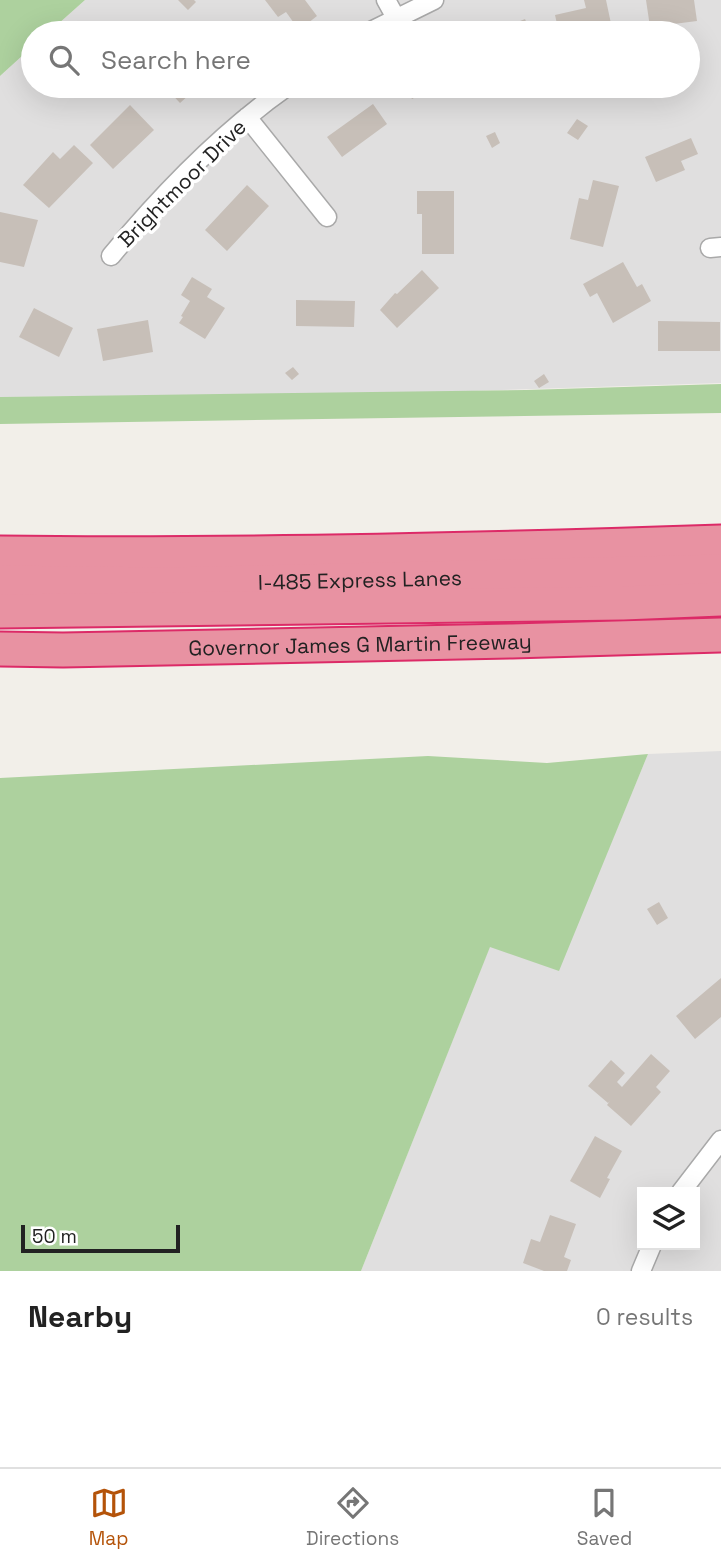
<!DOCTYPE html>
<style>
:root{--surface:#fff;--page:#f6f6f6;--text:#222;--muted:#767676;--line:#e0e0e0;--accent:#b45309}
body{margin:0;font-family:"Space Grotesk",sans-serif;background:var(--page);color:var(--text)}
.controls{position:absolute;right:21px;bottom:21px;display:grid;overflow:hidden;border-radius:0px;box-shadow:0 7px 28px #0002}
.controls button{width:63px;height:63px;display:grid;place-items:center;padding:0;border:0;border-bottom:2px solid var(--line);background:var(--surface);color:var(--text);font:35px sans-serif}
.scale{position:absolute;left:21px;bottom:18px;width:159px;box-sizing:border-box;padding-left:7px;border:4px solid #222;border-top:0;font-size:19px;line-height:24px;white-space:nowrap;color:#222;-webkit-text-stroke:5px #fff;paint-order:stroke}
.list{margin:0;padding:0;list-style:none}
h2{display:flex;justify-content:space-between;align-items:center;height:91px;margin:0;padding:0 28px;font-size:30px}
h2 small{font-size:23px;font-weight:400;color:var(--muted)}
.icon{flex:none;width:38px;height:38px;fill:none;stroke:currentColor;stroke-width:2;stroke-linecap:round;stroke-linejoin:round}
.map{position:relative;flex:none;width:721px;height:1271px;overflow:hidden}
.search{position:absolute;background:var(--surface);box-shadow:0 7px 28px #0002;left:21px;right:21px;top:21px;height:77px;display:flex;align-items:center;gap:18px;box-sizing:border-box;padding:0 24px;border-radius:38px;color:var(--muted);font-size:26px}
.sheet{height:196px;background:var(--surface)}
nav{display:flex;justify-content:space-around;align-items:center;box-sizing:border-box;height:98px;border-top:2px solid var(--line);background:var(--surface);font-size:19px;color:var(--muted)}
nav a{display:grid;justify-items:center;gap:4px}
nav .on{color:var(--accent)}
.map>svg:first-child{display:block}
</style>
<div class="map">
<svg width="721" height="1271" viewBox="0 0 721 1271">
<rect width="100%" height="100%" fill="#f2efe9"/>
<!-- residential -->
<path fill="#e0dfdf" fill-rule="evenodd" d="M85,0H721V383L408,393L0,397V76L33,46V86H688V33H48Z
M721,751V1271H361L490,946L574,932L648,754ZM642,1192H695V1245H642Z"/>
<!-- forest -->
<path fill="#add19e" d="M0,0H85L48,33H33V46L0,76Z
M721,384V413L0,424V397L526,390Z
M648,754L559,971L490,947L361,1271H0V778L428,756L547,763Z"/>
<!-- building -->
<path fill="#c7bfb8" d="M178,0H194L196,2L188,10Z
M265,0H305L317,16L299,30L286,12L278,17Z
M584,0H606L613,33H559L555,15L586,8Z
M646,0H694L697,21L650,27Z
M525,19L531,33H491Z
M164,86H199L180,103Z
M405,86H437L412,99Z
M373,104L387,124L342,157L327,137Z
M130,105L154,130L113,169L90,145Z
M577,119L588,126L578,140L567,133Z
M495,132L500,143L492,148L486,136Z
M691,138L698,154L681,161L685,170L656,182L645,157Z
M74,145L93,163L49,208L23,185L53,152L60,159Z
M593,180L619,186L603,247L570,239L579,198L588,200Z
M247,185L269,206L227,251L205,230Z
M417,191H454V254H422V214H417Z
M0,212L38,220L24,267L0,262Z
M623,262L637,287L642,284L651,301L613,323L597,293L590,297L583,284Z
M422,270L439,288L397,328L380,310L395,293L397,294Z
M192,277L212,289L207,297L225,308L205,339L179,323L183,317L181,316L190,301L181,295Z
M296,300L355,301L354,327L296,326Z
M34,308L73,328L59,357L19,337Z
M148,320L153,352L103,361L97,329Z
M658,321L720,322V351H658Z
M293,367L299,374L292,380L285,373Z
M544,374L549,382L539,388L534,381Z
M659,902L668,918L657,925L647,909Z
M721,978V1017L695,1039L676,1016Z
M651,1054L670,1071L656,1087L661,1092L631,1126L607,1105L610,1101L608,1103L588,1086L611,1060L625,1073L617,1082L622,1087Z
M595,1136L622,1151L607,1178L610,1179L600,1198L570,1181Z
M550,1215L576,1224L564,1257L571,1260L567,1271H544L523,1263L531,1239L540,1242Z"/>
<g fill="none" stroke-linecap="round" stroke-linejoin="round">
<!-- street casing -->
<g stroke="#a9a9a9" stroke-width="21">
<path id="street" d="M386,0L396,18
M367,33L434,0
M247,117L327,217
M710,248L721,247
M111,256C163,193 221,133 288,86
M681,1192L721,1140
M641,1271L652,1245"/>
</g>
<!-- highway casing -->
<g stroke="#dc2a67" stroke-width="37">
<g id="highway">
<path d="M0,553C240,556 481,550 721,542"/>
<path id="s1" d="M0,582L166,584L721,571"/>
<path d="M0,611L623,603L721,599"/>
<path id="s2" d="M0,649L63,650L512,641L721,635"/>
</g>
</g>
<!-- street -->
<use href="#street" stroke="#fff" stroke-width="18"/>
<!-- highway -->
<use href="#highway" stroke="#e892a2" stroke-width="33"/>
</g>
<g text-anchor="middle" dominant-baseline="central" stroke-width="7" stroke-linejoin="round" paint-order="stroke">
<!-- street labels -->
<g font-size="21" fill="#222" stroke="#fff">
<text transform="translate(182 183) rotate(-45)">Brightmoor Drive</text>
<text stroke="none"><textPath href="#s1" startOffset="360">I-485 Express Lanes</textPath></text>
<text stroke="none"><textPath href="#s2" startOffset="360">Governor James G Martin Freeway</textPath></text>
</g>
</g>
</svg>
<div class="controls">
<button><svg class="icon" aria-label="layers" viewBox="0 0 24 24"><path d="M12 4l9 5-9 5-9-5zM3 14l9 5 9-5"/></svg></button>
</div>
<div class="scale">50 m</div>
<div class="search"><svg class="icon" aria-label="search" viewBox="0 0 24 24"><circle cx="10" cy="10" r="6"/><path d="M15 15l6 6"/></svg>Search here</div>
</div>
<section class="sheet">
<h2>Nearby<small>0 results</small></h2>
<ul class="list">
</ul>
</section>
<nav>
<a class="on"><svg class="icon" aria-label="map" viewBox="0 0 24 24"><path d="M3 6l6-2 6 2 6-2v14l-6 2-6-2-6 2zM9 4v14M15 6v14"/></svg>Map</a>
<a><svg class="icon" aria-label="directions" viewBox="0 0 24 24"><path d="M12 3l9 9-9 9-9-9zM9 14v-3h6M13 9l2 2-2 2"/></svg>Directions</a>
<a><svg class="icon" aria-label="saved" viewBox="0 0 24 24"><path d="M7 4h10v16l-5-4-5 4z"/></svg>Saved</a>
</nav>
